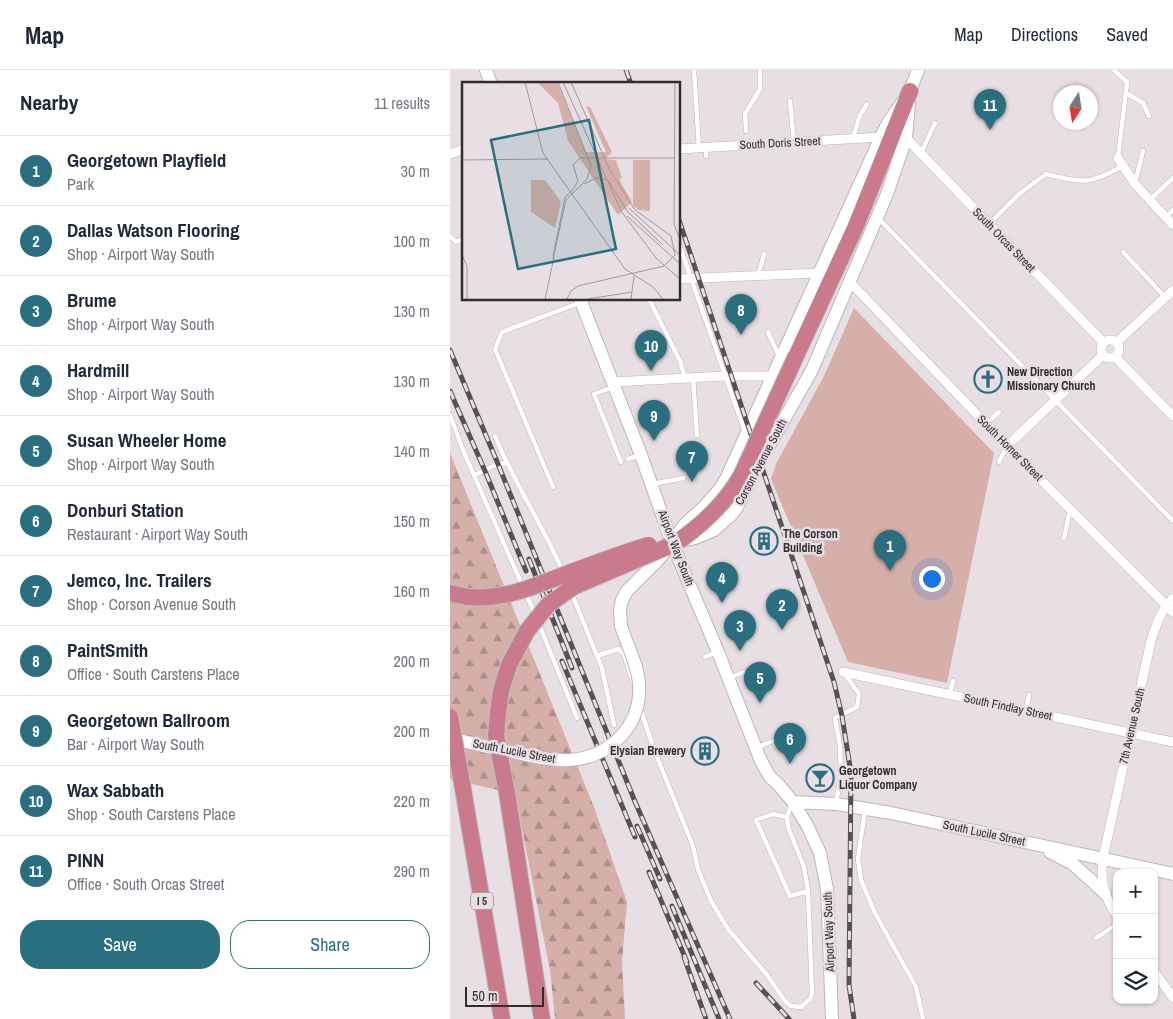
<!DOCTYPE html>
<meta charset="utf-8">
<style>
:root{--surface:#fff;--page:#f2f2f3;--text:#1f2937;--muted:#747a83;--line:#e0e1e3;--accent:#2a6f7f}
body{margin:0;font-family:"Archivo Narrow",sans-serif;background:var(--page);color:var(--text)}
.controls{position:absolute;right:15px;bottom:15px;display:grid;overflow:hidden;border-radius:10px;box-shadow:0 1px 4px #0004}
.controls button{width:45px;height:45px;display:grid;place-items:center;padding:0;border:0;border-bottom:1px solid var(--line);background:var(--surface);color:var(--text);font:25px sans-serif}
.compass{position:absolute;left:603px;top:15px;width:45px;height:45px;border-radius:50%;background:var(--surface);box-shadow:0 1px 4px #0004;rotate:192deg}
.scale{position:absolute;left:15px;bottom:12px;width:79px;box-sizing:border-box;padding-left:5px;border:2px solid #312d2f;border-top:0;font-size:14px;line-height:18px;white-space:nowrap;color:#312d2f;-webkit-text-stroke:4px #e8dfe4;paint-order:stroke}
.you{position:absolute;left:481px;top:508px;width:18px;height:18px;margin:-12px;border:4px solid #fff;border-radius:50%;background:#1a73e8;box-shadow:0 0 0 8px #1a73e833}
.badge{display:grid;place-items:center;width:32px;height:32px;border-radius:50%;background:var(--accent);color:#fff;font-size:16px;font-weight:700}
.pin{position:absolute;translate:-50% -41px;filter:drop-shadow(0 1px 2px #0008)}
.pin::after{content:'';position:absolute;top:26px;width:18px;height:15px;background:inherit;clip-path:polygon(0 0,100% 0,50% 100%)}
.list{margin:0;padding:0;list-style:none}
h2{display:flex;justify-content:space-between;align-items:center;height:65px;margin:0;padding:0 20px;font-size:21px}
h2 small{font-size:16px;font-weight:400;color:var(--muted)}
.list li{display:grid;grid-template-columns:32px 1fr auto;gap:15px;align-items:center;box-sizing:border-box;height:70px;padding:0 20px;border-top:1px solid var(--line)}
.list b{display:block;font-size:19px;white-space:nowrap}
.list p{margin:0;font-size:16px;white-space:nowrap;color:var(--muted)}
.list em{font-size:16px;font-style:normal;color:var(--muted)}
.actions{display:flex;gap:10px;padding:15px 20px}
.actions a{flex:1;padding:11px 0;border:1px solid var(--accent);border-radius:20px;text-align:center;font-size:18px;color:var(--accent)}
.actions .main{background:var(--accent);color:#fff}
.icon{flex:none;width:28px;height:28px;fill:none;stroke:currentColor;stroke-width:2;stroke-linecap:round;stroke-linejoin:round}
.map{position:relative;flex:none;width:723px;height:949px;overflow:hidden}
header{display:flex;align-items:center;gap:30px;box-sizing:border-box;height:70px;padding:0 25px;background:var(--surface);border-bottom:1px solid var(--line)}
header strong{font-size:24px}
nav{display:flex;gap:28px;margin-inline-start:auto;font-size:18px}
main{display:flex}
aside{flex:1;background:var(--surface)}
.map>svg:first-child{display:block}
</style>
<header>
<strong>Map</strong>
<nav><a>Map</a><a>Directions</a><a>Saved</a></nav>
</header>
<main>
<aside>
<h2>Nearby<small>11 results</small></h2>
<ul class="list">
<li><span class="badge">1</span><div><b>Georgetown Playfield</b><p>Park</p></div><em>30 m</em></li>
<li><span class="badge">2</span><div><b>Dallas Watson Flooring</b><p>Shop · Airport Way South</p></div><em>100 m</em></li>
<li><span class="badge">3</span><div><b>Brume</b><p>Shop · Airport Way South</p></div><em>130 m</em></li>
<li><span class="badge">4</span><div><b>Hardmill</b><p>Shop · Airport Way South</p></div><em>130 m</em></li>
<li><span class="badge">5</span><div><b>Susan Wheeler Home</b><p>Shop · Airport Way South</p></div><em>140 m</em></li>
<li><span class="badge">6</span><div><b>Donburi Station</b><p>Restaurant · Airport Way South</p></div><em>150 m</em></li>
<li><span class="badge">7</span><div><b>Jemco, Inc. Trailers</b><p>Shop · Corson Avenue South</p></div><em>160 m</em></li>
<li><span class="badge">8</span><div><b>PaintSmith</b><p>Office · South Carstens Place</p></div><em>200 m</em></li>
<li><span class="badge">9</span><div><b>Georgetown Ballroom</b><p>Bar · Airport Way South</p></div><em>200 m</em></li>
<li><span class="badge">10</span><div><b>Wax Sabbath</b><p>Shop · South Carstens Place</p></div><em>220 m</em></li>
<li><span class="badge">11</span><div><b>PINN</b><p>Office · South Orcas Street</p></div><em>290 m</em></li>
</ul>
<div class="actions"><a class="main">Save</a><a>Share</a></div>
</aside>
<div class="map">
<svg width="723" height="949" viewBox="0 0 723 949">
<defs>
<pattern id="forest-firs" width="22" height="20" patternUnits="userSpaceOnUse" patternTransform="scale(1.25)"><rect width="22" height="20" fill="#d5afa8"/><path d="M5 1l3.5 6h-7zM16 11l3.5 6h-7z" fill="#ad8f89"/></pattern>
</defs>
<rect width="100%" height="100%" fill="#e8dfe4"/>
<!-- forest -->
<path fill="url(#forest-firs)" d="M0,383L144,737L177,832L172,892L175,949H105L100,900L65,724L0,709Z"/>
<!-- green -->
<path fill="#d5afa8" d="M404,238L544,383L497,613L398,592L321,409L326,394L374,306Z"/>
<g fill="none" stroke-linecap="round" stroke-linejoin="round">
<!-- lane casing -->
<g stroke="#bcb4b9" stroke-width="5.5">
<path id="lane" d="M244,0L249,78
M664,0L677,12L668,88
M676,23L693,33L699,46
M340,31L344,72
M296,61L295,44L310,19V0
M403,68L410,45L417,34
M256,78V86
M471,83L485,53
M685,113L693,81
M700,130L723,108
M715,148L723,140
M429,149L723,451
M539,154L569,124L596,104C634,113 638,115 673,96
M0,166L6,172L14,168
M229,174L295,362
M673,182L715,227
M308,206L314,184
M199,229L230,291L235,308
M318,262L329,286
M243,308L247,365
M164,317L144,324L171,392
M0,345L13,380L73,517
M536,354L549,342
M45,366C64,413 93,455 113,502
M178,389L191,385
M549,392L557,376
M25,405L48,394L56,393
M203,414L233,408
M103,417L45,279L52,262L129,233
M614,468L620,440
M76,524L85,544
M122,524L152,598L164,655
M89,554L127,648
M147,586L168,579L174,584L184,615
M255,587L267,582
M279,608L294,602
M500,624L503,611
M190,637L203,677L243,776L248,799L261,831L278,859L317,905L335,931L341,936L351,937L360,929L362,924L358,821L354,797L338,757L337,747L342,733
M576,641L579,625
M308,677L323,671
M386,733L391,705L390,676L385,648L407,637L409,624L394,603
M415,740L408,789L411,810L425,843L466,917L473,949
M337,747L323,744L306,750L340,826L358,821
M646,868L667,854"/>
</g>
<!-- street casing -->
<g stroke="#bcb4b9" stroke-width="10">
<path id="street" d="M456,68L653,272
M229,79L431,67
M0,84L14,79
M668,88L685,114L723,155
M229,209L368,203
M400,212L557,376L723,542
M651 279a9 9 0 1 1 18 0a9 9 0 1 1-18 0Z
M667,272L723,220
M665,287L723,346
M163,312L274,306H323
M557,376L653,285
M393,602L723,672
M667,846C654,827 650,810 653,788L701,571C706,555 711,540 723,528
M704,901L723,928"/>
</g>
<!-- secondary casing -->
<g stroke="#bcb4b9" stroke-width="14">
<path id="secondary" d="M36,0L41,14
M130,229L191,385L222,473L268,582L311,691L320,707L328,714L343,732L357,755L370,783L377,819L382,949
M232,471L245,468L264,460L280,446L286,439L310,392L362,300L437,124L456,68L459,34
M171,556L170,540L172,530L177,521L208,490L222,473L235,454L253,438L270,419L277,407L431,67L438,53L460,21L468,0
M0,668L55,681
M343,732L386,734L441,743L723,804
M600,782L623,794L655,823"/>
</g>
<!-- highway casing -->
<g stroke="#c1c0c1" stroke-width="18">
<path id="highway" d="M346,286L405,158L460,21
M0,523L18,527
M12,713L52,949
M57,723L92,949"/>
</g>
<!-- lane -->
<use href="#lane" stroke="#fff" stroke-width="4.5"/>
<!-- street -->
<use href="#street" stroke="#fff" stroke-width="9"/>
<!-- secondary -->
<use href="#secondary" stroke="#fff" stroke-width="12"/>
<!-- highway -->
<use href="#highway" stroke="#c97a8c" stroke-width="16"/>
<!-- rail casing -->
<g stroke="#565154" stroke-width="5">
<path id="rail" d="M176,0L181,14
M229,150L384,612L392,646L401,703L399,915L404,949
M0,280L48,394L186,734L280,949
M0,321L35,401L76,501
M79,489L122,598
M112,591L185,767
M187,756L210,809
M199,802L237,892
M222,836L269,949
M234,887L256,949
M306,913L339,949"/>
</g>
<!-- rail -->
<use href="#rail" stroke="#e8dfe4" stroke-width="3" stroke-dasharray="9" stroke-linecap="butt"/>
<!-- secondary-bridge casing -->
<g stroke="#bcb4b9" stroke-width="14" stroke-linecap="butt">
<path id="secondary-bridge" d="M63,682C81,686 101,691 119,690C159,688 192,656 189,614C188,595 177,575 171,556"/>
</g>
<!-- highway-bridge casing -->
<g stroke="#c1c0c1" stroke-width="18" stroke-linecap="butt">
<path id="highway-bridge" d="M18,527C52,530 80,518 111,506C140,495 169,484 199,475
M0,647L12,713
M57,723L46,666L48,642L51,621L59,595L77,561L98,535L123,517L226,473C252,455 275,434 291,406L346,286"/>
</g>
<!-- secondary-bridge -->
<use href="#secondary-bridge" stroke="#fff" stroke-width="12"/>
<!-- highway-bridge -->
<use href="#highway-bridge" stroke="#c97a8c" stroke-width="16"/>
</g>
<!-- icons -->
<defs>
<g id="church-ring" transform="scale(1.4375)"><circle r="9.5" fill="#e8dfe4" stroke="#2a6f7f" stroke-width="1.5"/><path d="M-1.2-6h2.4v3.5h3.3v2.4h-3.3V6h-2.4V-.1h-3.3v-2.4h3.3Z" fill="#2a6f7f"/></g>
<g id="building-ring" transform="scale(1.4375)"><circle r="9.5" fill="#e8dfe4" stroke="#2a6f7f" stroke-width="1.5"/><path d="M-4-6H4V6H1V3H-1V6H-4ZM-2.5-4.3h1.7v1.8h-1.7ZM.8-4.3h1.7v1.8H.8ZM-2.5-1h1.7V.8h-1.7ZM.8-1h1.7V.8H.8Z" fill="#2a6f7f"/></g>
<g id="bar-ring" transform="scale(1.4375)"><circle r="9.5" fill="#e8dfe4" stroke="#2a6f7f" stroke-width="1.5"/><path d="M-6-5H6L.8 .8V4.5H3.5V6h-7V4.5H-.8V.8Z" fill="#2a6f7f"/></g>
</defs>
<g fill-rule="evenodd">
<use href="#church-ring" x="538" y="309"/>
<use href="#building-ring" x="314" y="471"/>
<use href="#building-ring" x="255" y="681"/>
<use href="#bar-ring" x="370" y="708"/>
</g>
<g text-anchor="middle" dominant-baseline="central" stroke-width="5" stroke-linejoin="round" paint-order="stroke">
<!-- shield labels -->
<rect fill="#e8dfe4" stroke="#686265" stroke-width="1" x="21" y="822.5" width="22" height="17" rx="4"/>
<g font-size="11" font-weight="bold" fill="#312d2f">
<text x="32" y="831">I 5</text>
</g>
<!-- street labels -->
<g font-size="12" fill="#312d2f" stroke="#e8dfe4">
<text transform="translate(330 73) rotate(-3)">South Doris Street</text>
<text transform="translate(554 170) rotate(46)">South Orcas Street</text>
<text transform="translate(560 378) rotate(45)">South Homer Street</text>
<text transform="translate(311 392) rotate(-62)">Corson Avenue South</text>
<text transform="translate(226 478) rotate(69)">Airport Way South</text>
<text transform="translate(558 637) rotate(12)">South Findlay Street</text>
<text transform="translate(682 656) rotate(-77)">7th Avenue South</text>
<text transform="translate(64 681) rotate(11)">South Lucile Street</text>
<text transform="translate(534 763) rotate(12)">South Lucile Street</text>
<text transform="translate(379 862) rotate(-92)">Airport Way South</text>
</g>
<!-- poi labels -->
<g font-size="12" font-weight="bold" fill="#312d2f" stroke="#e8dfe4" text-anchor="start">
<text x="557" y="302">New Direction<tspan x="557" dy="14">Missionary Church</tspan></text>
<text x="333" y="464">The Corson<tspan x="333" dy="14">Building</tspan></text>
<text x="236" y="681" text-anchor="end">Elysian Brewery</text>
<text x="389" y="701">Georgetown<tspan x="389" dy="14">Liquor Company</tspan></text>
</g>
</g>
<!-- overview -->
<g transform="translate(12 12)">
<rect width="218" height="218" fill="#e8dfe4"/>
<path d="M75,0H95L124,70H144L124,24L128,25L150,70L143,77L154,78L160,96L157,97L170,120L156,133L106,59L96,21Z" fill="#d5afa8"/>
<path d="M171,78H188V129L176,128L171,123ZM69,98H83L99,120L93,146L69,130Z" fill="#d5afa8"/>
<path fill="none" stroke="#9f989c" stroke-width="1" d="M63,0L81,71L163,187L191,205L201,217M101,0L159,129L194,176L218,197M109,0L149,91M213,0L212,142L218,158M0,78L86,77M122,102L134,96L146,98L165,129L201,163M110,109L116,99L111,83L118,76H213M167,126L218,173M165,134L218,182M0,173L5,184V217M91,174L103,115L110,109M91,177L104,118L125,97L129,84L96,0M83,217L92,175M105,217L109,209L116,204L202,184L213,173L209,154L173,128L149,90M126,217L170,210M169,217L172,194"/>
<path fill="#2a6f7f" fill-opacity="0.15" stroke="#2a6f7f" stroke-width="2.5" d="M127,38L154,167L56,187L29,58Z"/>
<rect width="218" height="218" fill="none" stroke="#312d2f" stroke-width="2.5"/>
</g>
</svg>
<div class="controls">
<button>+</button>
<button>−</button>
<button><svg class="icon" aria-label="layers" viewBox="0 0 24 24"><path d="M12 4l9 5-9 5-9-5zM3 14l9 5 9-5"/></svg></button>
</div>
<svg class="compass" viewBox="-18 -18 36 36"><path d="M0-13l5 13h-10z" fill="#e53935"/><path d="M0 13l5-13h-10z" fill="#747a83"/></svg>
<div class="scale">50 m</div>
<div class="you"></div>
<div class="pin badge" style="left:440px;top:501px">1</div>
<div class="pin badge" style="left:332px;top:560px">2</div>
<div class="pin badge" style="left:290px;top:581px">3</div>
<div class="pin badge" style="left:272px;top:533px">4</div>
<div class="pin badge" style="left:310px;top:633px">5</div>
<div class="pin badge" style="left:340px;top:694px">6</div>
<div class="pin badge" style="left:242px;top:412px">7</div>
<div class="pin badge" style="left:291px;top:265px">8</div>
<div class="pin badge" style="left:204px;top:371px">9</div>
<div class="pin badge" style="left:201px;top:301px">10</div>
<div class="pin badge" style="left:540px;top:60px">11</div>
</div>
</main>
